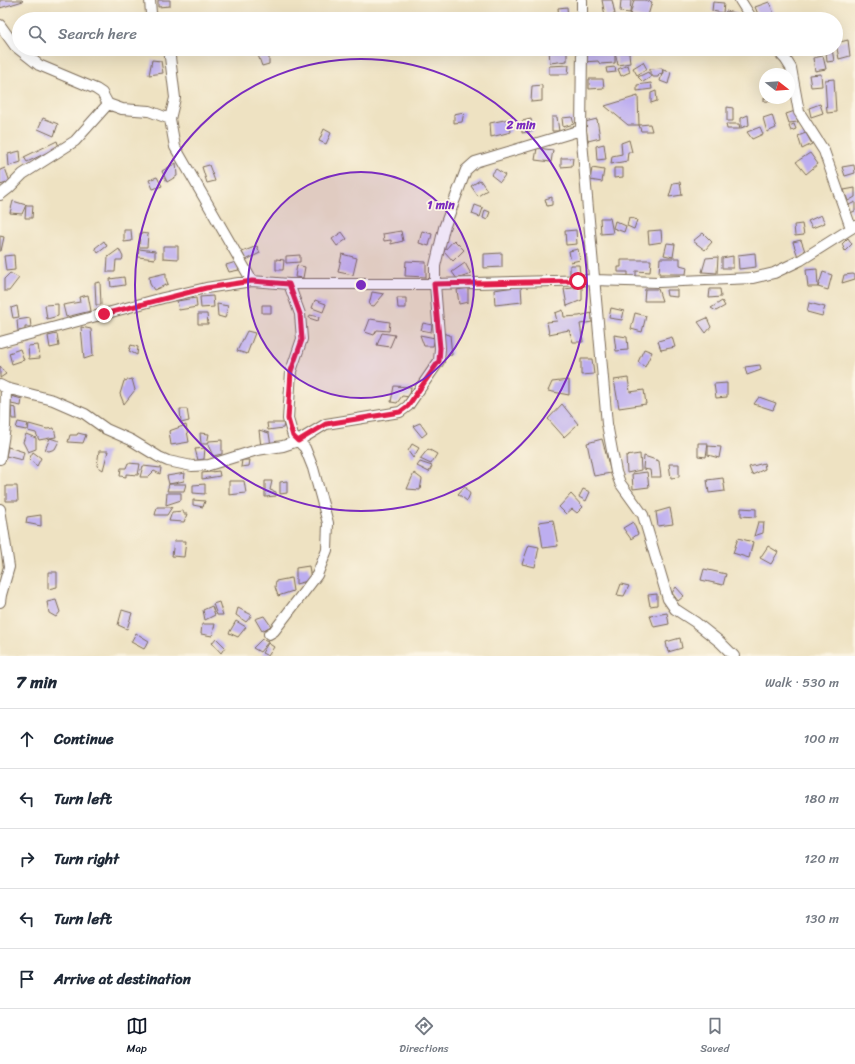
<!DOCTYPE html>
<meta charset="utf-8">
<style>
:root{--surface:#fff;--page:#f6f6f7;--text:#1f2937;--muted:#747a83;--line:#e0e1e3;--accent:#111827}
body{margin:0;font-family:Sriracha,sans-serif;background:var(--page);color:var(--text)}
.compass{position:absolute;left:759px;top:68px;width:36px;height:36px;border-radius:50%;background:var(--surface);box-shadow:0 4px 16px #0002;rotate:107deg}
.stop{position:absolute;width:12px;height:12px;margin:-9px;border:3px solid #e11d48;border-radius:50%;background:#fff}
.stop.end{background:#e11d48;border-color:#fff;box-shadow:0 1px 4px #0008}
.list{margin:0;padding:0;list-style:none}
h2{display:flex;justify-content:space-between;align-items:center;height:52px;margin:0;padding:0 16px;font-size:17px}
h2 small{font-size:13px;font-weight:400;color:var(--muted)}
.list li{display:grid;grid-template-columns:26px 1fr auto;gap:12px;align-items:center;box-sizing:border-box;height:60px;padding:0 16px;border-top:1px solid var(--line)}
.list b{display:block;font-size:15px;white-space:nowrap}
.list em{font-size:13px;font-style:normal;color:var(--muted)}
.icon{flex:none;width:22px;height:22px;fill:none;stroke:currentColor;stroke-width:2;stroke-linecap:round;stroke-linejoin:round}
.map{position:relative;flex:none;width:855px;height:656px;overflow:hidden}
.search{position:absolute;background:var(--surface);box-shadow:0 4px 16px #0002;left:12px;right:12px;top:12px;height:44px;display:flex;align-items:center;gap:10px;box-sizing:border-box;padding:0 14px;border-radius:22px;color:var(--muted);font-size:15px}
.sheet{height:352px;background:var(--surface)}
nav{display:flex;justify-content:space-around;align-items:center;box-sizing:border-box;height:56px;border-top:1px solid var(--line);background:var(--surface);font-size:11px;color:var(--muted)}
nav a{display:grid;justify-items:center;gap:2px}
nav .on{color:var(--accent)}
.map>svg:first-child{display:block}
</style>
<div class="map">
<svg width="855" height="656" viewBox="0 0 855 656">
<rect width="100%" height="100%" fill="#fcf5e5"/>
<filter id="ink" filterUnits="userSpaceOnUse"><feTurbulence type="fractalNoise" baseFrequency=".025" numOctaves="2"/><feDisplacementMap in="SourceGraphic" scale="8" xChannelSelector="R" yChannelSelector="G"/><feConvolveMatrix kernelMatrix="1 2 1 2 8 2 1 2 1" color-interpolation-filters="sRGB"/></filter>
<filter id="wash" filterUnits="userSpaceOnUse"><feTurbulence type="fractalNoise" baseFrequency=".012" numOctaves="4" result="noise"/><feDisplacementMap in="SourceGraphic" scale="16" xChannelSelector="R" yChannelSelector="G"/><feGaussianBlur stdDeviation="0.9" result="paint"/><feColorMatrix in="noise" values="0 0 0 0 0 0 0 0 0 0 0 0 0 0 0 0 0 1.4 0 .05"/><feComposite in="paint" operator="in"/></filter>
<g filter="url(#wash)">
<rect width="100%" height="100%" fill="#eee2c2"/>
<g id="blocks">
<!-- building -->
<path fill="#bdaef0" d="M0,0H22L23,1L0,8Z
M158,0H170V6L158,7Z
M602,0H612L615,14L605,16Z
M621,0H631L630,13L620,12Z
M634,0H644L652,2L647,19L630,15Z
M713,2L724,3L723,13L712,11Z
M769,2L776,18L772,19L770,15L760,19L755,7Z
M567,7L568,19H559L558,8Z
M726,11L738,14L736,19H723Z
M619,16L620,19H609V17Z
M685,16L697,17V19H685Z
M848,40L850,56L839,59L836,43Z
M549,49H567V61L550,63Z
M583,49H615V63L600,64L598,61L583,62Z
M814,49H832L834,61L827,62L826,52L815,54Z
M615,52L629,53L630,63L618,65Z
M269,54V64L262,66L258,55Z
M823,56L826,69L815,71L813,58Z
M152,60L161,61L163,73L149,75Z
M643,62L647,69L637,75L633,68Z
M569,65L568,74H549V66Z
M628,65L630,72L621,76L618,69Z
M615,67L616,72L607,73L606,68Z
M662,68L663,73L659,74L658,77H653L652,75H650V69Z
M663,70L671,72L668,84L660,81Z
M648,72L651,77L643,82L638,77Z
M821,74L822,86L811,87L809,75Z
M589,79H603L604,88L589,89Z
M834,79L836,112L827,113L825,80Z
M651,83L652,89L637,91V85Z
M542,85V101L531,102L532,86Z
M656,91L657,101L651,103V93Z
M638,96L639,125H628L605,106Z
M764,98H781V102L764,101Z
M820,104L823,113L811,117L809,108Z
M727,107L733,108V121H727Z
M795,111L798,122L789,123L786,114Z
M464,112L462,122L454,123V114Z
M748,115L749,125L741,128V118Z
M772,115L776,128L767,132L763,118Z
M552,117H557L559,131H552Z
M572,117L574,124L563,127L562,118Z
M43,118L58,124L54,136L38,129Z
M509,119L511,132L491,137L490,123Z
M531,119L533,131L522,133V121Z
M597,119L600,138L588,141L585,122Z
M650,124L652,131H641L639,125Z
M726,124H739L740,129H727Z
M794,124L796,129L791,131L789,126Z
M760,127L763,134L752,139L747,132Z
M324,129L331,133L326,144L319,141Z
M806,133L812,144L802,149L798,136Z
M629,140L632,152H628L627,161L611,164L612,156L622,154L621,143Z
M57,141L59,147L27,162L24,157Z
M604,144L606,159L597,160L596,146Z
M537,148L553,150L551,162L535,160Z
M20,151L21,162L9,166L8,154Z
M810,153L818,164L806,174L796,162Z
M561,158H573L572,166L561,167Z
M176,163L177,176L167,182L162,171Z
M209,165L215,181L207,183L202,167Z
M854,165L855,173L845,176L842,167Z
M5,168L10,182L0,185V170Z
M592,168L604,170L602,182L590,180Z
M614,168H623V177L614,178Z
M496,169L505,175L500,182L491,175Z
M157,177L162,186L153,189L149,180Z
M480,180L487,190L478,196L471,186Z
M680,182L682,195L669,197L673,183Z
M855,188V197L848,201L844,190Z
M552,197V205L547,206L545,199Z
M13,201L26,205L22,214L10,213Z
M855,202V211L850,213L849,205Z
M26,205H33L32,218H25Z
M475,205L483,208L480,217L472,214Z
M485,210L490,212L487,220L483,218Z
M821,215L825,223L812,228L808,221Z
M629,217L637,220L634,229L627,226Z
M600,218H610L613,233L601,234Z
M615,221L626,226L624,232L613,228Z
M802,224L804,235L795,236L794,225Z
M124,230H131L132,241L124,242Z
M576,230L577,244L566,245L565,231Z
M661,230L662,242L649,244L648,231Z
M401,231L403,241L391,244V240L384,241L383,234Z
M422,231L432,234L429,246L419,243Z
M342,232L347,239L337,246L332,239Z
M140,233L148,234L147,247H139Z
M703,233L712,242L705,250L693,241Z
M0,236L4,237L1,251H0Z
M848,238L852,244L845,251L842,244Z
M454,240L464,250L453,261L444,251Z
M801,240L806,254L798,257L793,242Z
M104,241L107,246L98,253L95,248Z
M667,243L675,244L673,257L664,255Z
M163,246H178V259L163,258Z
M257,246L260,253L246,260L242,252Z
M119,249L123,257L122,260H116L115,272H107L108,257Z
M139,249L155,251V259L138,257Z
M578,249L580,260L571,262L569,251Z
M502,253V267L484,268V254Z
M755,253L756,267L739,269L738,255Z
M342,254L357,258L353,275L338,272Z
M14,255L15,270L6,271L4,256Z
M300,255V262L286,263V256Z
M733,256V268H722V258Z
M718,257L717,273L702,272L706,258Z
M660,258H680V265L687,267L686,274H659Z
M276,259L284,260L283,270H276Z
M621,260H651L650,272L636,271V277H628V272H618V267H621Z
M406,261L426,262V277L405,276Z
M236,262L239,270L229,272L226,265Z
M465,263L471,274L457,279L452,272Z
M297,265L305,267L303,278L295,277Z
M570,265H579L580,274L570,275Z
M817,269L818,287H808L806,270Z
M823,272L832,275L828,290L818,287Z
M10,273L19,278L9,291H4V279Z
M166,273V279L168,284L154,290L150,284L149,277Z
M853,274L855,275V279L842,283L844,275Z
M124,277L125,285L111,287L110,279Z
M100,282L101,305H96L95,283Z
M521,286L522,302L495,305L494,290Z
M582,287V300L567,306L564,289Z
M468,288V302L459,304L457,290Z
M645,289H658L662,301H644Z
M710,289H720L721,297L709,298Z
M666,290H677V297L667,296Z
M372,292L384,294L374,306L369,305Z
M88,295L91,311L66,317L63,305L80,302L79,297Z
M213,296L214,307L201,308L200,297Z
M196,298L197,307L179,310L177,301Z
M397,298H406V308H398Z
M315,300L326,304L323,312L312,308Z
M722,301L725,306L716,311L711,308Z
M809,303L825,307L822,316L807,312Z
M58,304V316L47,319L45,305Z
M217,304L228,306L225,318L218,316Z
M262,305H271V313H262Z
M17,306L19,317L13,318L11,308Z
M611,308L624,311L622,320L609,318Z
M563,310L564,317L579,316L592,313V322L580,324L583,342H573L569,330L549,334L547,322L557,321L555,313Z
M635,313L646,316L642,332L631,329Z
M198,314H207L208,324H198Z
M310,315L319,317L318,321L309,318Z
M30,318L31,327H25V330L18,331L17,320Z
M707,318L711,327L706,333L698,322Z
M370,319L390,322L389,331L377,330L374,335L365,332Z
M423,323L432,325L431,332L421,330Z
M81,327L91,329L93,356L84,359Z
M247,331L255,333L247,354L237,351Z
M382,333L395,335L390,347L377,345Z
M442,333L450,335L452,355L442,356Z
M57,334L59,346L50,348L48,336Z
M420,335L435,338L433,346H424Z
M614,335L627,337L628,350L616,351Z
M672,337L675,347L661,350L658,341Z
M38,345L40,358L29,359L28,346Z
M131,345L138,347L137,355L129,351Z
M20,349L24,360L12,364L9,353Z
M644,349L652,352L645,367L638,362Z
M581,359H592L594,374L581,375Z
M760,365L761,370L747,375L745,367Z
M0,366L6,374L0,378Z
M628,378L630,392L644,390L646,404L619,408L614,380Z
M132,379L135,390L124,404L120,394L124,381Z
M569,380V395L548,391L552,382Z
M727,383V397L716,398L714,384Z
M394,386L411,387L410,397L402,396L397,403L391,402Z
M11,396L22,399L21,406L11,404Z
M759,397L776,403L773,410L754,404Z
M562,404L578,424L564,437L548,419Z
M11,407L16,408L17,419H12Z
M180,409H187L189,421L181,423Z
M18,422L28,424L26,430L16,428Z
M267,423H284L283,428L268,430Z
M420,423L427,433L422,437L413,426Z
M29,424L47,429L54,428L56,437L50,438L59,441L55,449L49,451L45,450L50,438L39,440L36,433L28,431Z
M186,425L189,442L171,445L169,431Z
M259,430L269,433L271,446L261,447Z
M78,433L86,435L83,443L68,442L70,435H77Z
M200,433L209,434L207,444H201Z
M26,434L36,438V449L28,452L23,442Z
M602,439L611,473L594,476L587,443Z
M222,440V454L213,456L208,445L209,441Z
M698,443H708L706,457L698,456Z
M412,444L419,448L413,458L408,451Z
M708,446L721,447L719,458L708,455Z
M8,447L24,452L22,460L6,456Z
M205,448L204,459L198,460L195,449Z
M428,449L437,454L431,464L420,459Z
M99,451H108L103,470L97,466Z
M33,452L41,458L37,466L29,459Z
M640,454L641,470L627,473L626,456Z
M644,456L659,461L661,477H651L650,470L643,469Z
M242,460H250L249,466L241,467Z
M420,462L432,466L429,472L417,466Z
M128,463L140,464L138,475L126,474V477L120,476L121,468H126Z
M764,463L765,469L752,475L749,467Z
M669,464H679V477L671,478Z
M143,466L161,468L160,474L154,471L148,477H140Z
M219,471L220,476L202,479V473Z
M647,472L649,487L633,489L632,474Z
M185,473L184,481L169,484H186L184,491H167L169,484L167,476Z
M414,473L422,479L420,490L407,489Z
M723,478L725,491L709,493L707,480Z
M229,481H244L246,493L229,495Z
M265,481H272L270,490L276,492V496L265,497Z
M287,481V493L280,494V482Z
M205,484V494L193,493V485Z
M6,486H17L18,501H6Z
M465,486L470,494L467,501L458,494Z
M583,489L590,492L586,501L579,497Z
M167,493H181V500L166,505Z
M571,494L583,507L577,513L572,509L566,514L559,507Z
M193,500L205,501L203,507L193,505Z
M157,507H172L167,515H155Z
M670,508L673,524L658,526L656,512Z
M741,508L756,509V517L741,516Z
M183,511L184,514H187L184,522L169,521L172,512Z
M41,515V526L26,523L27,517Z
M553,520L558,546L543,548L539,522Z
M633,522L638,534L631,539L623,528Z
M758,522H764L763,533L754,536Z
M738,538L753,542L749,558L733,553Z
M174,541H186L184,557L172,556Z
M529,545L539,547L535,567L522,564Z
M768,546L778,552L771,564L760,558Z
M309,566L311,580L296,584V568Z
M704,569L726,574L723,585L701,580Z
M48,572H57V587L48,589Z
M291,578L293,591L278,596L275,587L276,581Z
M621,584L629,586L624,596L617,595Z
M676,587L684,596L678,601L672,593Z
M657,594V605L650,606L648,595Z
M56,600L60,612L56,617L49,613L47,602Z
M219,602L223,615H217L213,604Z
M212,606L215,615L205,620L203,610Z
M238,608L252,615L246,622L236,615Z
M122,610L132,613L127,629L118,625Z
M667,613L669,624L654,627L650,616Z
M264,616L271,626L262,631L255,619Z
M236,621L246,627L238,637L229,633Z
M202,624H215L212,636L201,634Z
M136,633L149,641L144,649L131,642Z
M216,638L225,647L221,653L212,643Z
M680,638L682,648L668,652L666,642Z
M262,639L269,641L260,652L253,648Z
M268,643L274,647L268,656L262,653Z"/>
</g>
</g>
<g filter="url(#ink)">
<use href="#blocks" fill-opacity="0" stroke="#7a6a57" stroke-width="1"/>
<g fill="none" stroke-linecap="round" stroke-linejoin="round">
<!-- minor casing -->
<g stroke="#7a6a57" stroke-width="12">
<path id="minor" d="M150,0L151,14L155,19
M740,0L752,19
M582,19V0
M0,25L15,46L39,65L96,89L102,93L108,104L122,109L149,111L170,119L175,147L252,281
M169,49L175,98L170,119
M582,49L581,130L607,424L616,472L620,483L643,515L668,599L675,609L695,622L720,642L734,656
M776,49L786,60L791,68L799,112L824,151L851,228
M0,195L9,188L23,174L75,141L108,104
M0,342L163,298L206,288L252,281L289,284H435L594,280L658,282L753,278L774,273L801,260L855,226
M0,385L6,388L53,400L85,414L106,429L131,440L159,457L168,461L192,466L209,465L257,450L283,446L298,441L326,424L400,412L408,406L439,361L440,348L435,284V266L444,228L466,170L475,162L581,130
M0,459L5,427L6,388
M0,509L9,567L1,595L0,602
M269,634L274,631L317,575L327,550L328,523L313,468L305,448L293,436L288,419L291,371L302,339L300,314L289,284"/>
</g>
<!-- minor -->
<use href="#minor" stroke="#fff" stroke-width="10"/>
</g>
</g>
<g fill="none" stroke-linecap="round" stroke-linejoin="round" filter="url(#ink)">
<!-- route -->
<path stroke="#e11d48" stroke-width="5" d="M104,314L206,288L252,281L289,284L300,314L302,340L291,371L288,419L293,436L298,441L326,424L400,412L408,406L439,361L440,348L434,284L578,281"/>
</g>
<!-- distance rings -->
<circle cx="361" cy="285" r="113" fill="#7b2cbf" fill-opacity=".12"/>
<g fill="none" stroke="#7b2cbf" stroke-width="2">
<circle cx="361" cy="285" r="113"/>
<circle cx="361" cy="285" r="226"/>
</g>
<circle cx="361" cy="285" r="6" fill="#7b2cbf" stroke="#fcf5e5" stroke-width="2"/>
<g font-size="12" text-anchor="middle" font-weight="bold" fill="#7b2cbf" stroke="#fcf5e5" stroke-width="3.5" stroke-linejoin="round" paint-order="stroke">
<text x="521" y="129">2 min</text>
<text x="441" y="209">1 min</text>
</g>
</svg>
<svg class="compass" viewBox="-18 -18 36 36"><path d="M0-13l5 13h-10z" fill="#e53935"/><path d="M0 13l5-13h-10z" fill="#747a83"/></svg>
<div class="stop" style="left:578px;top:281px"></div>
<div class="stop end" style="left:104px;top:314px"></div>
<div class="search"><svg class="icon" aria-label="search" viewBox="0 0 24 24"><circle cx="10" cy="10" r="6"/><path d="M15 15l6 6"/></svg>Search here</div>
</div>
<section class="sheet">
<h2>7 min<small>Walk · 530 m</small></h2>
<ul class="list">
<li><svg class="icon" aria-label="ahead" viewBox="0 0 24 24"><path d="M12 20V5M6 11l6-6 6 6"/></svg><div><b>Continue</b></div><em>100 m</em></li>
<li><svg class="icon" aria-label="left" viewBox="0 0 24 24"><path d="M17 20v-9H6M10 6l-5 5 5 5"/></svg><div><b>Turn left</b></div><em>180 m</em></li>
<li><svg class="icon" aria-label="right" viewBox="0 0 24 24"><path d="M7 20v-9h11M14 6l5 5-5 5"/></svg><div><b>Turn right</b></div><em>120 m</em></li>
<li><svg class="icon" aria-label="left" viewBox="0 0 24 24"><path d="M17 20v-9H6M10 6l-5 5 5 5"/></svg><div><b>Turn left</b></div><em>130 m</em></li>
<li><svg class="icon" aria-label="arrive" viewBox="0 0 24 24"><path d="M6 21V4h12l-3 4 3 4H6"/></svg><div><b>Arrive at destination</b></div></li>
</ul>
</section>
<nav>
<a class="on"><svg class="icon" aria-label="map" viewBox="0 0 24 24"><path d="M3 6l6-2 6 2 6-2v14l-6 2-6-2-6 2zM9 4v14M15 6v14"/></svg>Map</a>
<a><svg class="icon" aria-label="directions" viewBox="0 0 24 24"><path d="M12 3l9 9-9 9-9-9zM9 14v-3h6M13 9l2 2-2 2"/></svg>Directions</a>
<a><svg class="icon" aria-label="saved" viewBox="0 0 24 24"><path d="M7 4h10v16l-5-4-5 4z"/></svg>Saved</a>
</nav>
